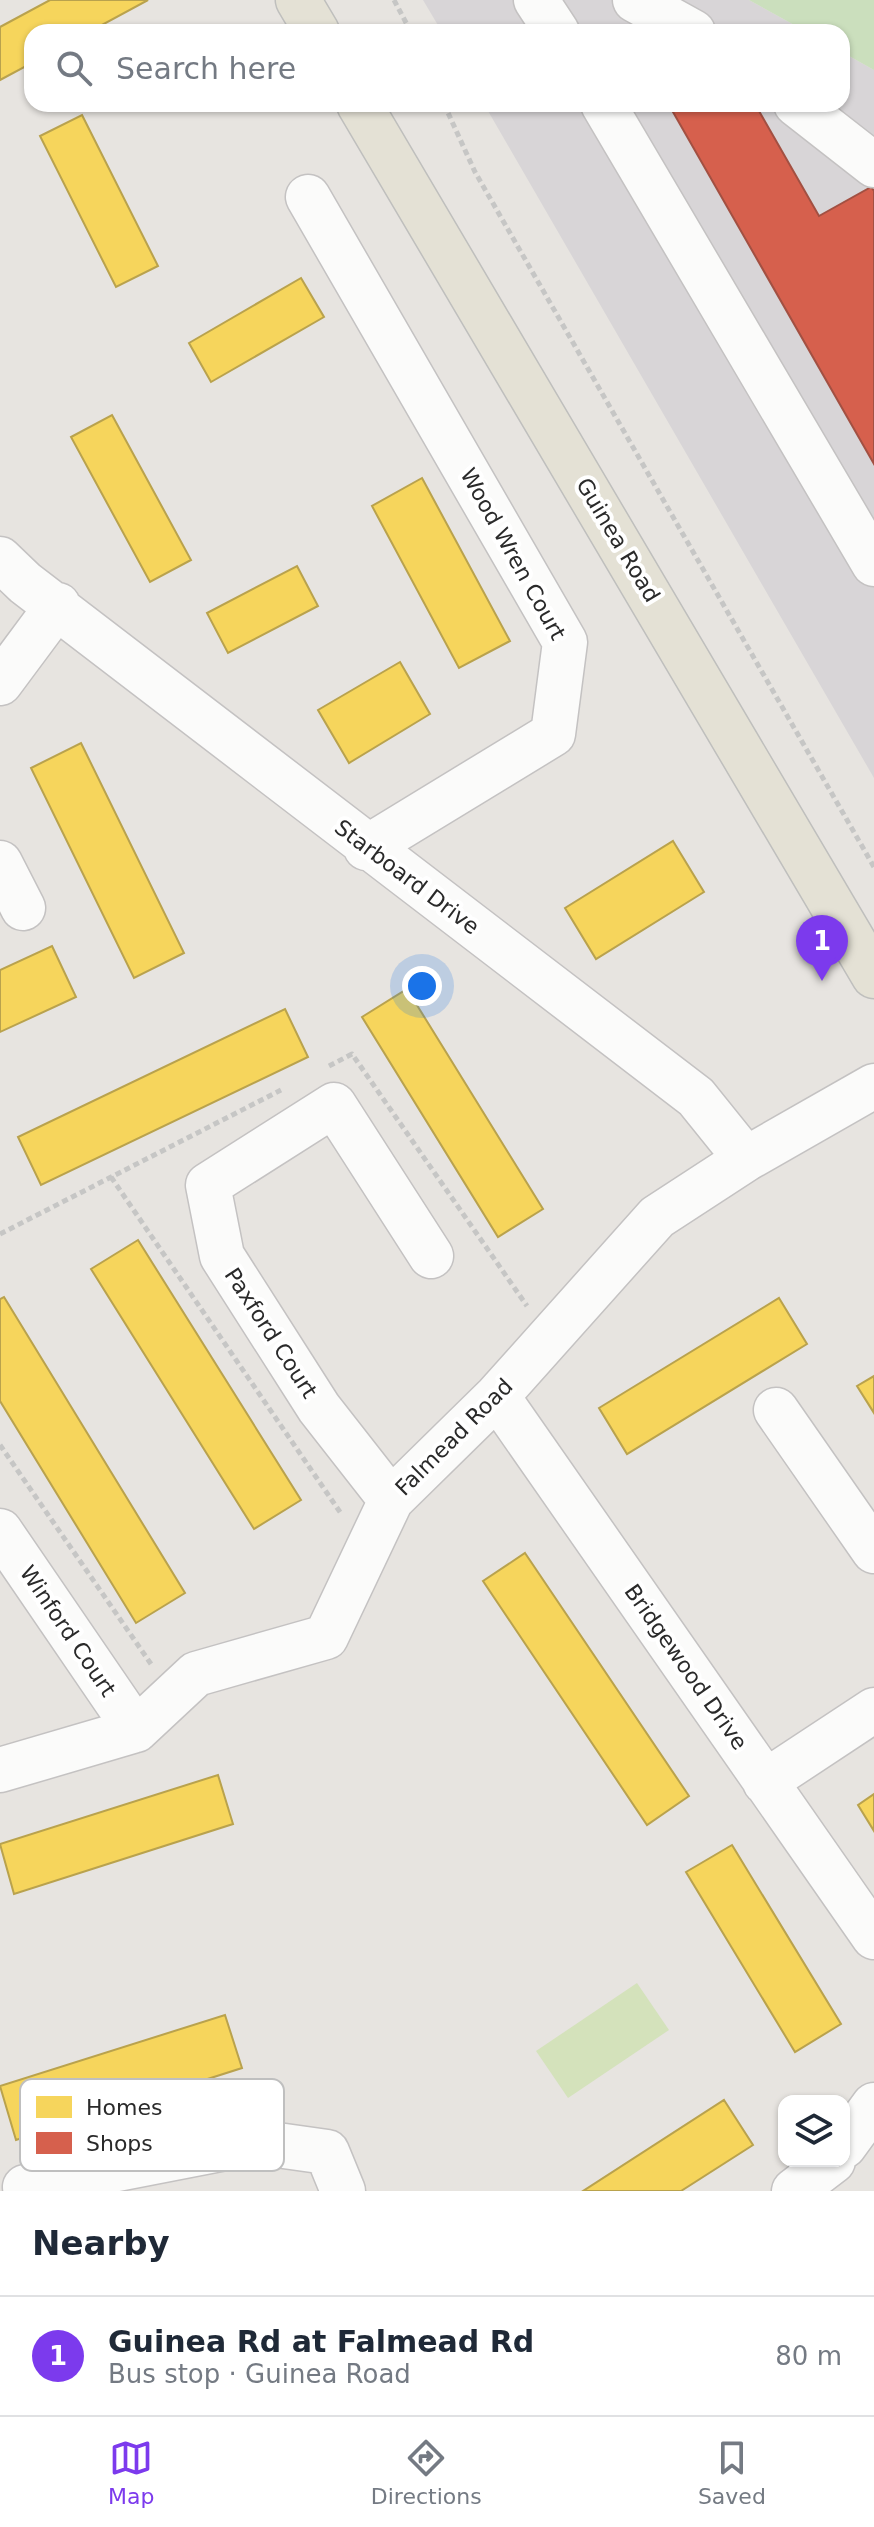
<!DOCTYPE html>
<meta charset="utf-8">
<style>
:root{--surface:#fff;--page:#f6f6f7;--text:#1f2937;--muted:#747a83;--line:#e0e1e3;--accent:#7c3aed}
body{margin:0;font-family:"DejaVu Sans",sans-serif;background:var(--page);color:var(--text)}
.controls{position:absolute;right:24px;bottom:24px;display:grid;overflow:hidden;border-radius:16px;box-shadow:0 2px 6px #0004}
.controls button{width:72px;height:72px;display:grid;place-items:center;padding:0;border:0;border-bottom:2px solid var(--line);background:var(--surface);color:var(--text);font:40px sans-serif}
.you{position:absolute;left:422px;top:986px;width:28px;height:28px;margin:-20px;border:6px solid #fff;border-radius:50%;background:#1a73e8;box-shadow:0 0 0 12px #1a73e833}
.badge{display:grid;place-items:center;width:52px;height:52px;border-radius:50%;background:var(--accent);color:#fff;font-size:26px;font-weight:700}
.pin{position:absolute;translate:-50% -66px;filter:drop-shadow(0 2px 4px #0008)}
.pin::after{content:'';position:absolute;top:42px;width:28px;height:24px;background:inherit;clip-path:polygon(0 0,100% 0,50% 100%)}
.list{margin:0;padding:0;list-style:none}
h2{display:flex;justify-content:space-between;align-items:center;height:104px;margin:0;padding:0 32px;font-size:34px}
h2 small{font-size:26px;font-weight:400;color:var(--muted)}
.list li{display:grid;grid-template-columns:52px 1fr auto;gap:24px;align-items:center;box-sizing:border-box;height:120px;padding:0 32px;border-top:2px solid var(--line)}
.list b{display:block;font-size:30px;white-space:nowrap}
.list p{margin:0;font-size:26px;white-space:nowrap;color:var(--muted)}
.list em{font-size:26px;font-style:normal;color:var(--muted)}
.icon{flex:none;width:44px;height:44px;fill:none;stroke:currentColor;stroke-width:2;stroke-linecap:round;stroke-linejoin:round}
.map{position:relative;flex:none;width:874px;height:2191px;overflow:hidden}
.search{position:absolute;background:var(--surface);box-shadow:0 2px 6px #0004;left:24px;right:24px;top:24px;height:88px;display:flex;align-items:center;gap:20px;box-sizing:border-box;padding:0 28px;border-radius:24px;color:var(--muted);font-size:30px}
.sheet{height:224px;background:var(--surface)}
nav{display:flex;justify-content:space-around;align-items:center;box-sizing:border-box;height:112px;border-top:2px solid var(--line);background:var(--surface);font-size:22px;color:var(--muted)}
nav a{display:grid;justify-items:center;gap:4px}
nav .on{color:var(--accent)}
.map>svg:first-child{display:block}
</style>
<div class="map">
<svg width="874" height="2191" viewBox="0 0 874 2191">
<rect width="100%" height="100%" fill="#e7e4e0"/>
<!-- industrial -->
<path fill="#d8d5d7" d="M423,0H749L807,32H442Z
M842,52L874,70V778L484,104H842Z"/>
<!-- green -->
<path fill="#cbdfbd" d="M749,0H874V70L842,52V32H807Z"/>
<!-- pitch -->
<path fill="#d4e2bb" d="M637,1983L669,2030L568,2098L536,2051Z"/>
<!-- homes -->
<path fill="#f6d55c" stroke="#b9a24d" stroke-width="2" d="M50,0H148L89,32H32V63L0,80V27Z
M82,115L158,266L116,287L40,136Z
M301,278L324,317L211,382L189,343Z
M112,415L191,560L150,582L71,437Z
M422,478L510,641L459,668L372,506Z
M297,566L318,606L228,653L207,613Z
M400,662L430,714L349,763L318,710Z
M81,743L184,953L134,978L31,768Z
M673,841L704,892L596,959L565,908Z
M52,946L76,997L0,1032V970Z
M407,989L543,1209L498,1237L362,1017Z
M285,1009L308,1057L41,1185L18,1137Z
M138,1240L301,1500L254,1529L91,1269Z
M4,1297L185,1593L136,1623L0,1401V1299Z
M779,1298L807,1344L627,1454L599,1408Z
M874,1376V1413L857,1386Z
M525,1553L689,1796L647,1825L483,1581Z
M218,1775L233,1824L14,1894L0,1844Z
M874,1794V1831L858,1805Z
M732,1845L841,2024L795,2052L686,1872Z
M225,2015L242,2068L16,2140L0,2086Z
M724,2100L753,2145L681,2191H583Z"/>
<!-- shops -->
<path fill="#d6604d" stroke="#a25042" stroke-width="2" d="M755,104L819,216L871,187L874,191V464L669,105Z"/>
<g fill="none" stroke-linecap="round" stroke-linejoin="round">
<!-- minor casing -->
<g stroke="#c4c2c2" stroke-width="47">
<path id="minor" d="M536,0L557,32
M635,0L693,32
M603,104L874,564
M796,104L874,165
M308,197L565,642L553,734L366,848
M0,559L25,583L696,1097L746,1159
M0,683L58,605
M0,863L23,908
M497,1396L874,1937
M776,1410L874,1551
M391,1500L319,1408L222,1256L208,1185L334,1105L431,1256
M0,1531L136,1730
M0,1770L136,1730L196,1674L326,1637L391,1500L497,1396L657,1217L746,1159L874,1086
M765,1782L874,1710
M844,2146L874,2105
M25,2187L256,2142L327,2152L343,2191
M794,2191L833,2161"/>
</g>
<!-- major casing -->
<g stroke="#bfbfbd" stroke-width="47">
<path id="major" d="M298,0L317,32
M359,104L874,976"/>
</g>
<!-- path -->
<path stroke="#c6c6c5" stroke-width="5" stroke-dasharray="6 4" stroke-linecap="butt" d="M394,0L411,32
M444,104L475,172L874,867
M329,1066L352,1054L527,1306
M111,1177L342,1515
M0,1234L281,1090
M0,1445L151,1664"/>
<!-- minor -->
<use href="#minor" stroke="#fbfbfa" stroke-width="44"/>
<!-- major -->
<use href="#major" stroke="#e4e1d5" stroke-width="44"/>
</g>
<g text-anchor="middle" dominant-baseline="central" stroke-width="8" stroke-linejoin="round" paint-order="stroke">
<!-- street labels -->
<g font-size="22" fill="#2a2a2a" stroke="#fff">
<text transform="translate(618 540) rotate(59)">Guinea Road</text>
<text transform="translate(513 554) rotate(61)">Wood Wren Court</text>
<text transform="translate(407 877) rotate(37)">Starboard Drive</text>
<text transform="translate(271 1333) rotate(57)">Paxford Court</text>
<text transform="translate(454 1437) rotate(-45)">Falmead Road</text>
<text transform="translate(68 1631) rotate(56)">Winford Court</text>
<text transform="translate(686 1667) rotate(55)">Bridgewood Drive</text>
</g>
</g>
<!-- legend -->
<rect x="20" y="2079" width="264" height="92" rx="12" fill="#fff" stroke="#bfbfbf" stroke-width="2"/>
<rect x="36" y="2096" width="36" height="22" fill="#f6d55c"/>
<rect x="36" y="2132" width="36" height="22" fill="#d6604d"/>
<g font-size="22" fill="#2a2a2a">
<text x="86" y="2115">Homes</text>
<text x="86" y="2151">Shops</text>
</g>
</svg>
<div class="controls">
<button><svg class="icon" aria-label="layers" viewBox="0 0 24 24"><path d="M12 4l9 5-9 5-9-5zM3 14l9 5 9-5"/></svg></button>
</div>
<div class="you"></div>
<div class="pin badge" style="left:822px;top:981px">1</div>
<div class="search"><svg class="icon" aria-label="search" viewBox="0 0 24 24"><circle cx="10" cy="10" r="6"/><path d="M15 15l6 6"/></svg>Search here</div>
</div>
<section class="sheet">
<h2>Nearby<small></small></h2>
<ul class="list">
<li><span class="badge">1</span><div><b>Guinea Rd at Falmead Rd</b><p>Bus stop · Guinea Road</p></div><em>80 m</em></li>
</ul>
</section>
<nav>
<a class="on"><svg class="icon" aria-label="map" viewBox="0 0 24 24"><path d="M3 6l6-2 6 2 6-2v14l-6 2-6-2-6 2zM9 4v14M15 6v14"/></svg>Map</a>
<a><svg class="icon" aria-label="directions" viewBox="0 0 24 24"><path d="M12 3l9 9-9 9-9-9zM9 14v-3h6M13 9l2 2-2 2"/></svg>Directions</a>
<a><svg class="icon" aria-label="saved" viewBox="0 0 24 24"><path d="M7 4h10v16l-5-4-5 4z"/></svg>Saved</a>
</nav>
